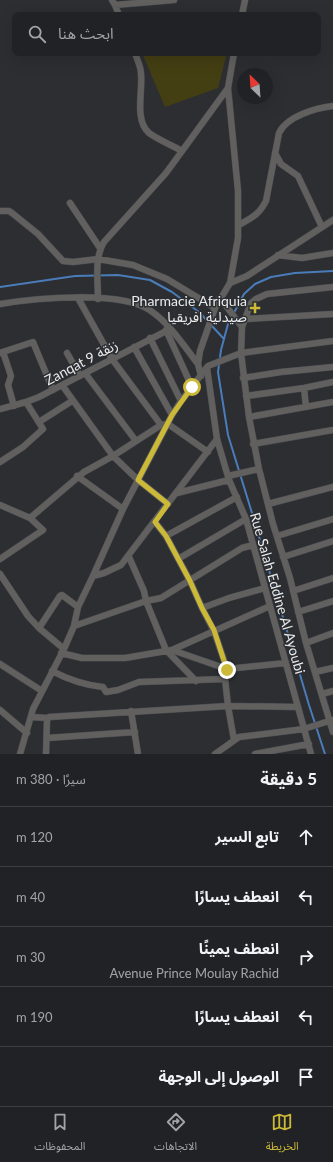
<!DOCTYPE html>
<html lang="ar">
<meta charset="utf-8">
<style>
:root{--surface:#212225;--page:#2d2f32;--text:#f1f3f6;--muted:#a2a4a7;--line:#3e3f42;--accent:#ccb938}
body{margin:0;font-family:Lato,"Noto Sans Arabic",sans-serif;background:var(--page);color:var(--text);direction:rtl}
.compass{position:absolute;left:237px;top:68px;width:36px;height:36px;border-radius:50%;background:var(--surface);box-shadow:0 4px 16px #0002;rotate:335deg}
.stop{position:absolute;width:12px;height:12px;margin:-9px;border:3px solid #ccb938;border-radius:50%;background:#fff}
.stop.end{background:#ccb938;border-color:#fff;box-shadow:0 1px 4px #0008}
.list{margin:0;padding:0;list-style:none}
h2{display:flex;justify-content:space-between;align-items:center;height:52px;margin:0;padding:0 16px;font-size:17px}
h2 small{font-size:13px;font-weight:400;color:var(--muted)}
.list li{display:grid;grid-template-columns:26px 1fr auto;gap:12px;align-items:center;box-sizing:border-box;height:60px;padding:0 16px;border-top:1px solid var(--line)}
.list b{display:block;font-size:15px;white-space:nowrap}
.list p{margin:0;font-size:13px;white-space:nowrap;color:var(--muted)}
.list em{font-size:13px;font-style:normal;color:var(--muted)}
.icon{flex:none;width:22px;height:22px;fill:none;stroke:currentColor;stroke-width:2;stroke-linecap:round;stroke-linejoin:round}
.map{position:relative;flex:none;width:333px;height:754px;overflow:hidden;direction:ltr}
.search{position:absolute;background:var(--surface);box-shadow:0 4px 16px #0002;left:12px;right:12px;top:12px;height:44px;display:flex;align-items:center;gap:10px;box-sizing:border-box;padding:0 14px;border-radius:8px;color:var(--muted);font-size:15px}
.sheet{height:352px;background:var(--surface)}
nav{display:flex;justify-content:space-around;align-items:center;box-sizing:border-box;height:56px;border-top:1px solid var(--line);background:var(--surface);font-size:11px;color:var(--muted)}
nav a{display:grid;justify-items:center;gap:2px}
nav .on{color:var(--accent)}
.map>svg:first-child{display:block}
</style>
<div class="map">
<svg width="333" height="754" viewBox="0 0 333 754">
<rect width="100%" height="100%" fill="#2c2e31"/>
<!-- green -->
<path fill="#443e13" d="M142,53H227L218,88L165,107Z"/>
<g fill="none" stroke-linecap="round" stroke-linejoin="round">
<!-- stream -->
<path stroke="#4a7cba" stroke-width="2" d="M0,287L75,276L118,275L150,280L172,292L199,312L224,339
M325,754L309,705L252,513L228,435L218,372L221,350L228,324L244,294L255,284L271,277L295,273L333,271"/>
<!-- street casing -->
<g stroke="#4a4c4f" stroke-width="7">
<path id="street" d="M112,0L115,5L174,0
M115,5L119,15
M242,15L245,0
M135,53C137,60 141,66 141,74C143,91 134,120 149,133C157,139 173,146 182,151
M275,153L281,164L298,176L322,227
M70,203L100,248
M0,211H9L12,213L38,234L63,261L73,262L98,259L133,265L167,279L215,308L200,351L198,364L201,376
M239,225C251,218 259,215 266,201L279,133C287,116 316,108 333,106
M278,255L302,258L333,253
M230,283L247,276L333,220
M78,298L112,359L161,425
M220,298L242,327
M98,299C98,281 94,258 104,242L166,173L228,88
M0,304C36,298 121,290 151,311C170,324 184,346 198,364
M215,308L230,283L238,238V191L228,88L234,53
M245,319L333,314
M166,330L192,387
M150,338L181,401
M333,341L241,353L249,417L259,469L273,524L290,578L306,643L333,732
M134,347L172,415
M3,352L11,376L8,385L14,406
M0,353L33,342L53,390
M67,353L80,376
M207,368L217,439L229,480L246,519L311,754
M85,373L136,441
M243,378L281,372L333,367
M62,385L113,456L138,480L168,504
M304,388L306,407
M246,396L304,388L333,382
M0,409L26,402L39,397L170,329
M249,417L333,402
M39,422L72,401
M253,444L333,430
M0,462L23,447L43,429L26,402
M77,476L123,509
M228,476L259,469
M177,493L229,480
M268,504L333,487
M0,505L30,518L43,530L0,559
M30,518L84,472L113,456L161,425L168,424L208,452
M155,522L166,536L190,581L202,608L214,631L227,669L225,679L228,706L234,740
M166,536L237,497
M277,536L333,519
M129,557L144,591L146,601L166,650L196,681
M283,557L333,541
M178,559L246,519
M0,574L28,616L39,628L64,649
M93,576L123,509L172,415L181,401L208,366L241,353L242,327L251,303L256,299L267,294L333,287
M293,591L333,578
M202,608L229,598L265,588
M298,612L333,601
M74,626L146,601L161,598L242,548L253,545
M39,628L60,596L62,595L78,607
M306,643L333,633
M172,650L227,669L286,663
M61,653L82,658H125L172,650L270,606
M0,664L42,691
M52,671C69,680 83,685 103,687L106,692L118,690L139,682L225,679
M315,672L333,668
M322,694L333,691
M0,710L27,733
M131,711L138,754
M31,717L48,718
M47,738L135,732
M20,754L33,709L64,649L74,626L78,607L93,576L104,573L121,565L217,439
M46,754L47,720L49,717L228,706L298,707
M215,754L239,737L304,729L332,720
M255,754L309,744"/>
</g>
<!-- street -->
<use href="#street" stroke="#61605f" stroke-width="6"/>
</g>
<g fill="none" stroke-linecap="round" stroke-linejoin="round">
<!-- route -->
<path stroke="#ccb938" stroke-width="5" d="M192,387L172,415L138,480L168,504L155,522L166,536L190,581L202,608L214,630L227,670"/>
</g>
<!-- markers -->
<path fill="#ccb938" stroke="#2c2e31" stroke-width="1.5" d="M253 302h4v4h4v4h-4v4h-4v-4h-4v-4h4z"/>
<g text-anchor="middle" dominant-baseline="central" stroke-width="3" stroke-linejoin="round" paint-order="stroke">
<!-- poi labels -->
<g font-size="14" fill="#e9ebed" stroke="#2c2e31" text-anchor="end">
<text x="247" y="300">Pharmacie Afriquia<tspan x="247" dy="16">صيدلية افريقيا</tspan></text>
</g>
<!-- street labels -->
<g font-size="14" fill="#e9ebed" stroke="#2c2e31">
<text transform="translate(81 362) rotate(-28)">Zanqat 9 زنقة</text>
<text transform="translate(278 593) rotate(74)">Rue Salah Eddine Al Ayoubi</text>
</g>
</g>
</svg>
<svg class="compass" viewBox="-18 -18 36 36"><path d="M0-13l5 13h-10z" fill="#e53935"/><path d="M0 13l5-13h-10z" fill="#a2a4a7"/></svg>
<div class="stop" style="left:192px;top:387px"></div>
<div class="stop end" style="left:227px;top:670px"></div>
<div class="search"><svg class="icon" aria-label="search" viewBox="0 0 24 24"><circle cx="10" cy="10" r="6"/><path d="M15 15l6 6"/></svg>ابحث هنا</div>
</div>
<section class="sheet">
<h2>5 دقيقة<small>سيرًا · 380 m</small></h2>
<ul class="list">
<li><svg class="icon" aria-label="ahead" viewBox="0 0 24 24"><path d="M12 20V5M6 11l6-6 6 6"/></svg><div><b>تابع السير</b></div><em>120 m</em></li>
<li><svg class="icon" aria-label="left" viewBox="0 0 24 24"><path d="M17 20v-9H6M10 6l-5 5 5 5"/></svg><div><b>انعطف يسارًا</b></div><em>40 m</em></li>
<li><svg class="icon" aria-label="right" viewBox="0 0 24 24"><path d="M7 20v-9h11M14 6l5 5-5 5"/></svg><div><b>انعطف يمينًا</b><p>Avenue Prince Moulay Rachid</p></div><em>30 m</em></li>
<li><svg class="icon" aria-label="left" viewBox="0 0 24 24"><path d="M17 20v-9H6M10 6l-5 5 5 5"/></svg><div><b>انعطف يسارًا</b></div><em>190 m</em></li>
<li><svg class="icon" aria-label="arrive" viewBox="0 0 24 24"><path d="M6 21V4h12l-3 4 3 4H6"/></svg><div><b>الوصول إلى الوجهة</b></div></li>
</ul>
</section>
<nav>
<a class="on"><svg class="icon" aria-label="map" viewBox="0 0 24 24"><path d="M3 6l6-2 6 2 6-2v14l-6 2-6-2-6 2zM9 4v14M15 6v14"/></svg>الخريطة</a>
<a><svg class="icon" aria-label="directions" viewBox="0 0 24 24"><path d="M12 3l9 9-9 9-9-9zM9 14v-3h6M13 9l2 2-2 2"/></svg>الاتجاهات</a>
<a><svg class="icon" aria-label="saved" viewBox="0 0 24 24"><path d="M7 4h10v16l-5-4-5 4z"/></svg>المحفوظات</a>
</nav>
